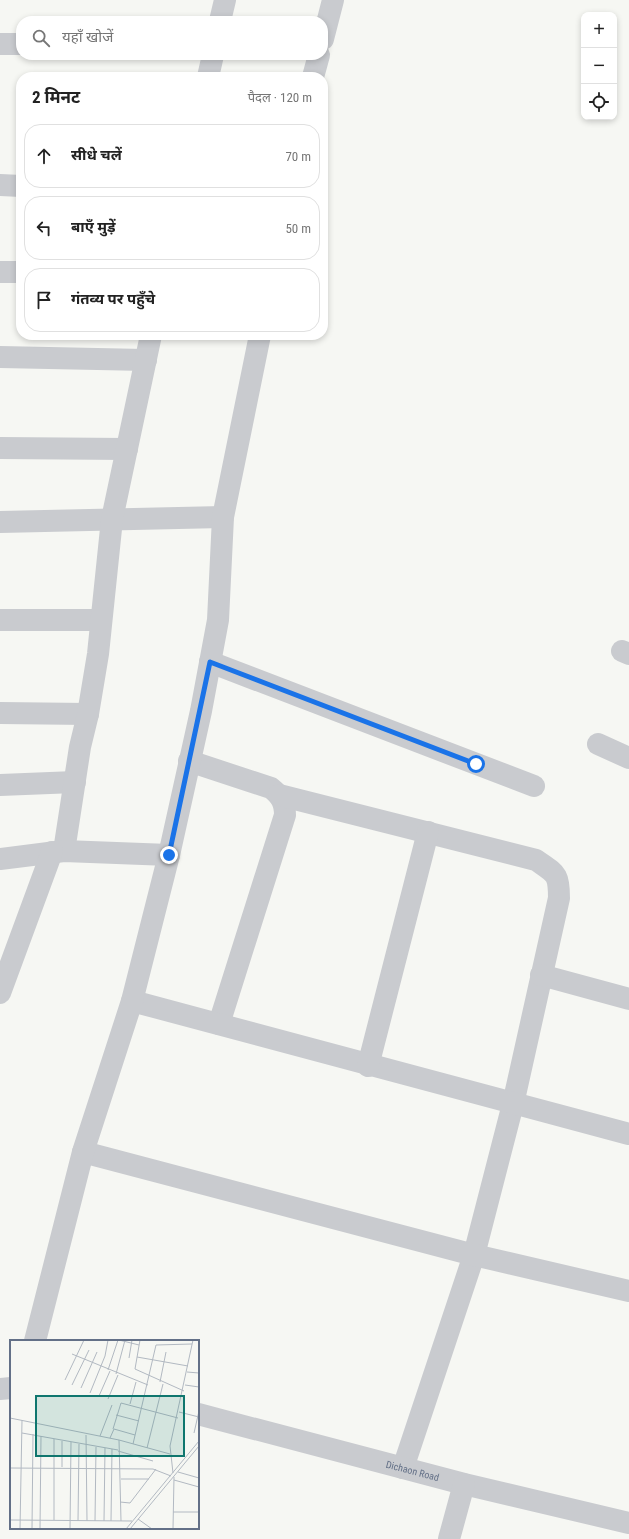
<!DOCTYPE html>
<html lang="hi">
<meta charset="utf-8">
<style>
:root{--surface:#fff;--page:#f2f2f2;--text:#222;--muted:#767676;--line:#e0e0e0}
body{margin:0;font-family:"Roboto Condensed","Noto Sans Devanagari",sans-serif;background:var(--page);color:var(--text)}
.controls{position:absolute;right:12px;top:12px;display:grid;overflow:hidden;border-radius:8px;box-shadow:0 2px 6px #0003}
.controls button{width:36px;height:36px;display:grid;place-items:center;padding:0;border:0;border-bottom:1px solid var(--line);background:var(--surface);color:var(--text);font:20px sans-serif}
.stop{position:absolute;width:12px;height:12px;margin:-9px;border:3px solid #1a73e8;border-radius:50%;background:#fff}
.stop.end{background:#1a73e8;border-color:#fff;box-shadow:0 1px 4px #0008}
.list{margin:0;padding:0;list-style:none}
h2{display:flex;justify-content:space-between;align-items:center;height:52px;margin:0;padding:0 16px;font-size:17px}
h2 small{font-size:13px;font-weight:400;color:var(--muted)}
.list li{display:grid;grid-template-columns:26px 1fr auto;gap:12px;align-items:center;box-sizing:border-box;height:64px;margin:0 8px 8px;padding:0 8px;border:1px solid var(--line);border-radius:16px}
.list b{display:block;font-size:15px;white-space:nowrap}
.list em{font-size:13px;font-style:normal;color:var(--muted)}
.icon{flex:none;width:22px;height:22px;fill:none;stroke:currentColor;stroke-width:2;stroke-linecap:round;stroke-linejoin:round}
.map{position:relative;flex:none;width:629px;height:1539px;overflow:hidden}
.search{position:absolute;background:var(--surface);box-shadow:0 2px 6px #0003;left:16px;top:16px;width:312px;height:44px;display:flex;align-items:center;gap:10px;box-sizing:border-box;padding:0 14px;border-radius:16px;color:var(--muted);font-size:15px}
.panel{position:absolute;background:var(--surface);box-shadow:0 2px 6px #0003;left:16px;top:72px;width:312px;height:268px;border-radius:16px}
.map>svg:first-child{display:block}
</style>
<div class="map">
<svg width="629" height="1539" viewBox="0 0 629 1539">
<rect width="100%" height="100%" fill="#f6f7f3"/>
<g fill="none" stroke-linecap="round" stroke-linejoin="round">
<!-- minor -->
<g stroke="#c9cbcf" stroke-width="22">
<path d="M220,21L225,0"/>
<path d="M323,39L333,0"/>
<path d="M0,44H21"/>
<path d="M208,77L213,55"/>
<path d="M313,77L319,55"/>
<path d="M0,185L21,186"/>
<path d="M0,272H21"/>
<path d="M0,357L146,360"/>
<path d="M0,448L127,449"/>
<path d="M0,522L223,517"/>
<path d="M0,620H101"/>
<path d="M622,651L629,654"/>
<path d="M210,662L534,786"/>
<path d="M0,713L88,714"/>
<path d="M598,744L629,758"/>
<path d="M189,761L271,788C281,796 285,802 285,815L219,1024"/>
<path d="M0,785L75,782"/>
<path d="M279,795L536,860C556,874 559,873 559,898L513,1104L474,1255L403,1468"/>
<path d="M64,851L80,747L88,714L98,654L112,519L151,335"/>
<path d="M0,859L64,851L169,855"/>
<path d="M541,975L629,999"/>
<path d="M0,993L52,852"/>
<path d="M132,1001L629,1134"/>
<path d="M368,1066L428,832"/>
<path d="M83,1152L474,1255L629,1291"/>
<path d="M35,1341L83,1152L132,1001L169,855L201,711L218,620L223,517L260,335"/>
<path d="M0,1389L11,1388"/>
<path id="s1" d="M198,1414L464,1484L629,1523"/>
<path d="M449,1539L464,1484"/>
</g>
</g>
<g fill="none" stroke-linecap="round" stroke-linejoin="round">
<!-- route -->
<path stroke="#1a73e8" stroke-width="5" d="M169,855L210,662L476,764"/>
</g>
<g text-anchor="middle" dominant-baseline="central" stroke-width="4" stroke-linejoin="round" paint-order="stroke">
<!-- street labels -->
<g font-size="10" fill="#637087" stroke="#fff">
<text stroke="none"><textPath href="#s1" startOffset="222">Dichaon Road</textPath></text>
</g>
</g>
<!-- overview -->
<g transform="translate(10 1340)">
<rect width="189" height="189" fill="#f6f7f3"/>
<path fill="none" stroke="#b2b9c2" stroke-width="1" d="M109,0L129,5M130,0L125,29L174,51M62,14L138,45M127,17L178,26M119,18L122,0M98,30L108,0M177,32L189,33M106,34L115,0M55,40L74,0M150,42L156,12M62,45L79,10M175,45L189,47M71,48L87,12M80,53L95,16L98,0M89,56L100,31M98,59L108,35M120,64L126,42M169,72L189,77M106,75L129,81M0,78L109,100L160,114M103,89L111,63L168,78M12,93L108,110M184,93L189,71M76,95L77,181M90,96L102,65M100,98L104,89L125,95M109,100L111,181M52,101V127M123,104L146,5L182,4M137,108L153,44M108,111L143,121M0,128L143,129L161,136M168,132L189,138M163,133L160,106L183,0M111,139H139M164,140L189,147M110,162L120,163L146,129M163,172H189M128,179L142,189M0,180L122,181M44,180V99M68,181L69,104M85,181L86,107M94,181L95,108M101,181L102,109M10,189L12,80M22,189L23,94M30,189L31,96M60,189L61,102M116,189L189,101M120,189L189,106M163,189L164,137"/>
<path fill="#0f766e" fill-opacity="0.15" stroke="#0f766e" stroke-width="2" d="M26,56H174V116H26Z"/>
<rect width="189" height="189" fill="none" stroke="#637087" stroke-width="2"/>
</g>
</svg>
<div class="controls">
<button>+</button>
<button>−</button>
<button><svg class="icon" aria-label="locate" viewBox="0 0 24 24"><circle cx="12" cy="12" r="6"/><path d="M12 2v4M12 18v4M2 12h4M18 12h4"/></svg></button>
</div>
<div class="stop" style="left:476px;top:764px"></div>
<div class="stop end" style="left:169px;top:855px"></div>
<div class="search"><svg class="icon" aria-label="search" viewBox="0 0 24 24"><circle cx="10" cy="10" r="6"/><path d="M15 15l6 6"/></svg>यहाँ खोजें</div>
<section class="panel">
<h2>2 मिनट<small>पैदल · 120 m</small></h2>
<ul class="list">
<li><svg class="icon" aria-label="ahead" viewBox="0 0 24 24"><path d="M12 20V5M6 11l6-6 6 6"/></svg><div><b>सीधे चलें</b></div><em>70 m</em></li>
<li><svg class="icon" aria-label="left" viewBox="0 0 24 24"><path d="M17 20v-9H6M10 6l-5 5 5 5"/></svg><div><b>बाएँ मुड़ें</b></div><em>50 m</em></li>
<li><svg class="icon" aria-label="arrive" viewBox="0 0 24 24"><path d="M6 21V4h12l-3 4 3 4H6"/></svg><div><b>गंतव्य पर पहुँचे</b></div></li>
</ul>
</section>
</div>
